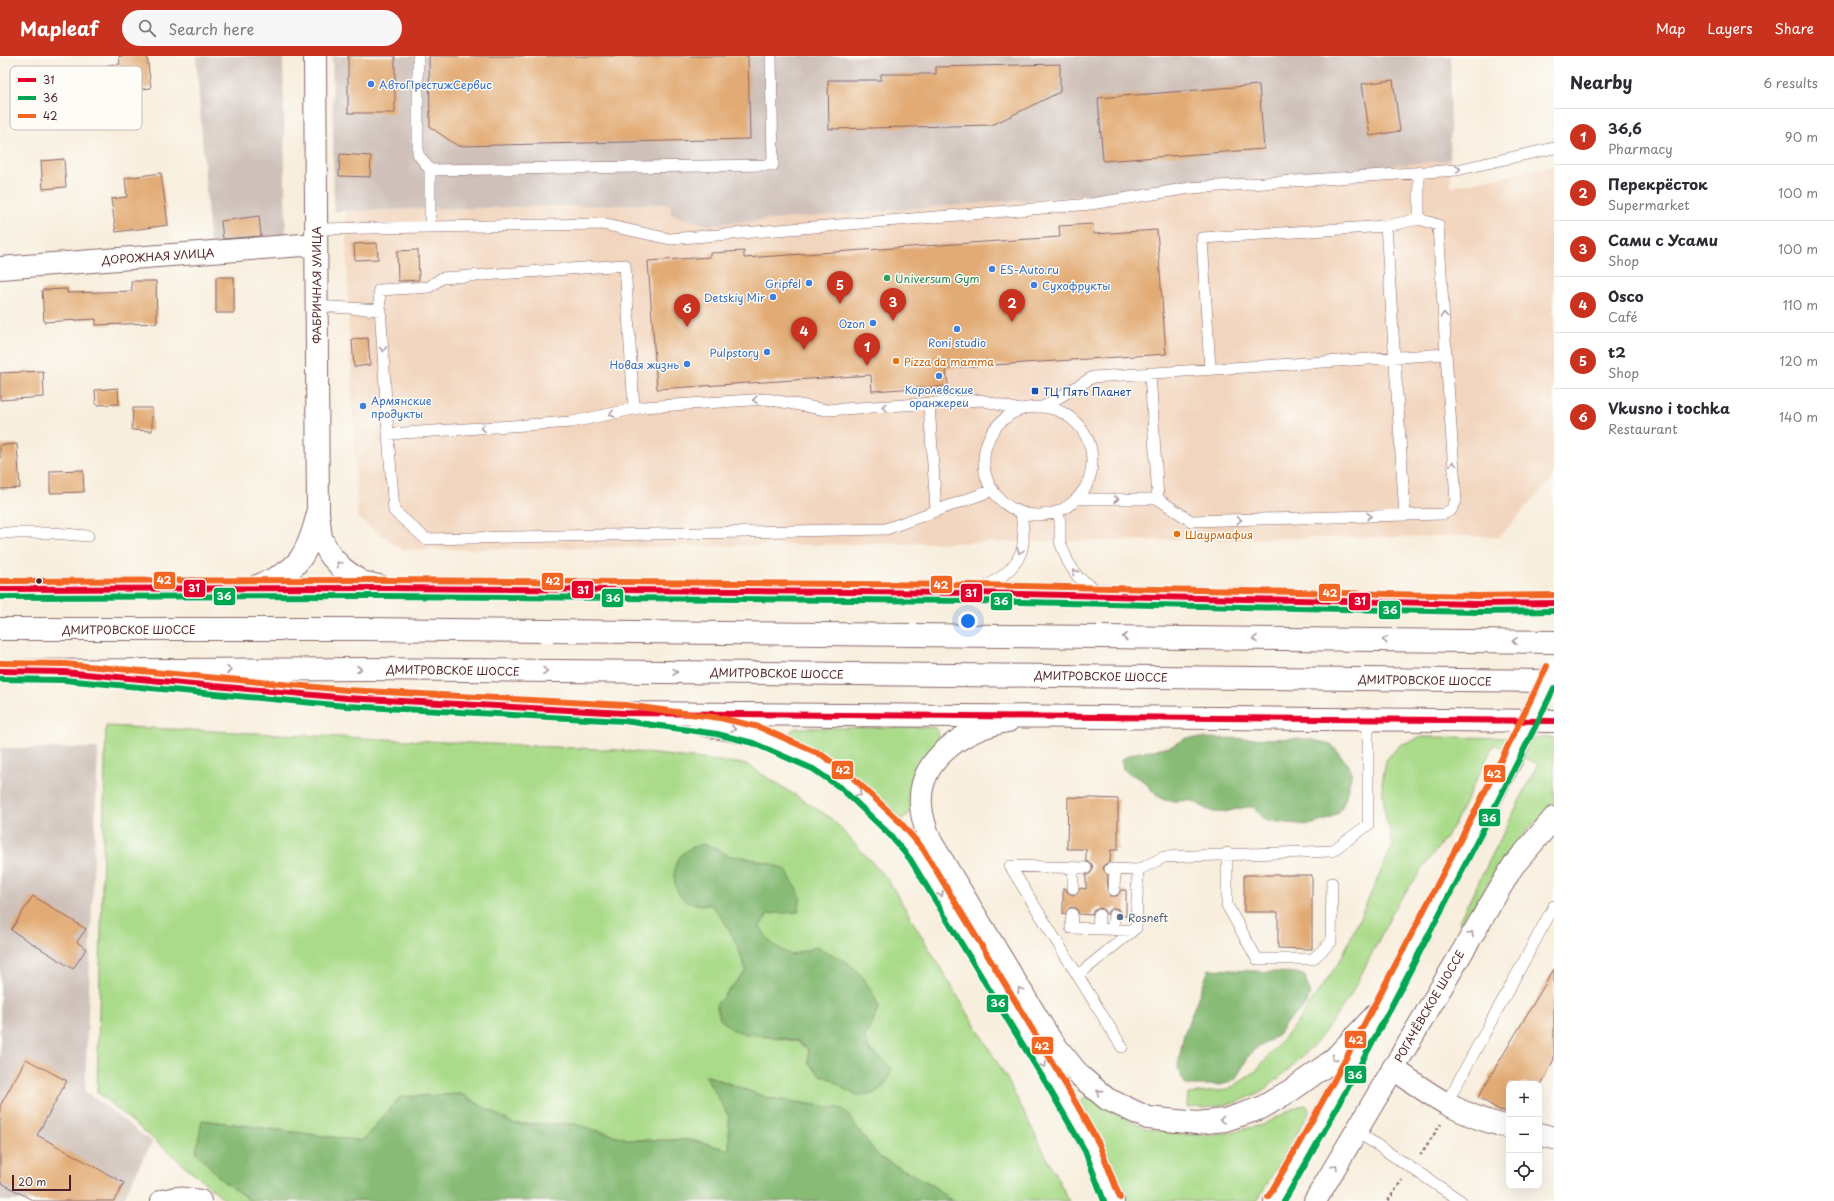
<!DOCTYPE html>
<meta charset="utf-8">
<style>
:root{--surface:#fff;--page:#f7f7f7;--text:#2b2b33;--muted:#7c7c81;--line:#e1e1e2;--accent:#c8321e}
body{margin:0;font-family:"Playpen Sans",sans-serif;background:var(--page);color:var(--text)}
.controls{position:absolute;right:12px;bottom:12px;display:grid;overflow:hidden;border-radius:8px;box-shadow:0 4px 16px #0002}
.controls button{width:36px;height:36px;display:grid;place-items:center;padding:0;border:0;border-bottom:1px solid var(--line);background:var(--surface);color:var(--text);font:20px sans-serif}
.scale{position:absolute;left:12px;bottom:10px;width:59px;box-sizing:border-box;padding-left:4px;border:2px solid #4a1f2b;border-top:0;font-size:11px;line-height:14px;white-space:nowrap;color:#4a1f2b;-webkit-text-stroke:3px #fdfcf7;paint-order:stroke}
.you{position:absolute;left:968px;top:565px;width:14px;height:14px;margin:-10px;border:3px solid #fff;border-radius:50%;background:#1a73e8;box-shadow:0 0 0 6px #1a73e833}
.badge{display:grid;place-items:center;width:26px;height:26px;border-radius:50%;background:var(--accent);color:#fff;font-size:13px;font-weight:700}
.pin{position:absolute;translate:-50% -33px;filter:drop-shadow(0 1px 2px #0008)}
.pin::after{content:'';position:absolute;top:21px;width:14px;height:12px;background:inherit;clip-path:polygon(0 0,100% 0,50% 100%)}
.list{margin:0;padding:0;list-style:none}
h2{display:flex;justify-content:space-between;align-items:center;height:52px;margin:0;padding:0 16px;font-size:17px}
h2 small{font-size:13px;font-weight:400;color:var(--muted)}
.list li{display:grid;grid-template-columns:26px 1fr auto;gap:12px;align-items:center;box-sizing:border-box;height:56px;padding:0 16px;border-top:1px solid var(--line)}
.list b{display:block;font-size:15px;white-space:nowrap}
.list p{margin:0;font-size:13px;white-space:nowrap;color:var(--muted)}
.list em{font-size:13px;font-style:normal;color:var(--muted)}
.icon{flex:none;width:22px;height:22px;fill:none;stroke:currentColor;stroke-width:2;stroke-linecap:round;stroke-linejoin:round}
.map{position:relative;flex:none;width:1554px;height:1145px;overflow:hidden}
header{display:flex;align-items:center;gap:24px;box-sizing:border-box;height:56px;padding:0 20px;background:var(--accent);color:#fff}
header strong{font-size:19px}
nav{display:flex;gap:22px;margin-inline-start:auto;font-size:14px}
.search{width:280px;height:36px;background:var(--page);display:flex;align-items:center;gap:10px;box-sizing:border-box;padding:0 14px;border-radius:22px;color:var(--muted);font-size:15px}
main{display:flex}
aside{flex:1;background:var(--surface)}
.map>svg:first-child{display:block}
</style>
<header>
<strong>Mapleaf</strong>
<div class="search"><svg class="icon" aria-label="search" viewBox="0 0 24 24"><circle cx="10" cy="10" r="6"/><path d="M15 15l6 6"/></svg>Search here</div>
<nav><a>Map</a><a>Layers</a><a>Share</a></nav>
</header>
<main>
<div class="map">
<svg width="1554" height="1145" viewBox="0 0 1554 1145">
<rect width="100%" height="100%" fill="#fdfcf7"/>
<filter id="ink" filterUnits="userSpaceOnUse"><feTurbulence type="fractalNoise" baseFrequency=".025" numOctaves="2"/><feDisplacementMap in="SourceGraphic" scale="8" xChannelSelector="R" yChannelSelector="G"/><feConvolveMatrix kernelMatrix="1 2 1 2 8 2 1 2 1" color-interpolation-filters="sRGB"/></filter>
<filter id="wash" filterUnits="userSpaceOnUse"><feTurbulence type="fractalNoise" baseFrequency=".012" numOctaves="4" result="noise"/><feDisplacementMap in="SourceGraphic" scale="16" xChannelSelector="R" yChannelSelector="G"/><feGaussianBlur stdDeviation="0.9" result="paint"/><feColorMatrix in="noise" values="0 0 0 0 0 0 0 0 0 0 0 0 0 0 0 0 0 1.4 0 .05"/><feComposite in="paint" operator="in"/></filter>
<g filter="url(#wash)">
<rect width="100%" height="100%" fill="#f8eedd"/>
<!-- built -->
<path fill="#f2d5be" d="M1450,104L1451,131L1554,110V415L1550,425L1499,481L1464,480L403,494L358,463L348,252L346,155L671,148V158L707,169L1091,139Z"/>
<!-- industrial -->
<path fill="#cfc1ba" d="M196,0H283L286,185L210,189Z
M332,0H1451L1450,104L1091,139L707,169L671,158L670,148L334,155Z
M0,692H98L85,1035L152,1086L122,1145H0Z"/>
<!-- green -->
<path fill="#aadb8a" stroke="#7a7d5a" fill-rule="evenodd" d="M106,670L618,694L746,708L831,762L888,824L1006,1021L1069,1145H952L931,1128L879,1101L843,1053L768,1042L706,1019L729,1061L730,1094L691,1084H631L574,1068H514L461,1038L400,1041L362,1085L203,1064L223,1125L251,1145H227L97,1036ZM716,792L729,800L743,801L772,808L768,858L760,870C768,886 774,892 791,899L816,891C853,908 862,913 879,951L872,968L864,980L869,994L882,1003L844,1033L833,1024L819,1018L809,1007L808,993L796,985L747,978L716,949L746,915C739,892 729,866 711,849Z
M933,671L938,674V685C930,695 921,704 917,716C911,732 919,752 903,763L895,760L791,685C788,679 790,674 796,672Z
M1422,681L1554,682V748L1529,772L1499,810L1462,869L1459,865L1538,708L1494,688L1453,771L1397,848L1349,942L1318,985L1288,1014L1263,1035L1238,1046L1207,1052L1187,1051L1188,1038L1228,1034L1255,1016L1298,965L1341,903L1393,789L1385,758L1382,727L1386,704L1400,689Z
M1085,1041H1089L1146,1072L1187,1079L1223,1078L1262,1069L1299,1050L1306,1049L1309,1053L1308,1058L1257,1145H1124L1109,1101L1082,1047V1044Z"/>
<!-- forest -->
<path fill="#87bb76" stroke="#686d50" d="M1186,682L1308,683L1331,688L1346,706L1352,717L1344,747L1338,757L1329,763L1309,769L1278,766L1267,765L1253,751C1240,750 1227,758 1214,756C1204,754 1199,747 1192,745C1183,743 1174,747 1165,744C1154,741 1150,730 1142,724C1136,720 1129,718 1123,713L1121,704C1136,693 1152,696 1169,691C1175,689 1180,685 1186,682Z
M702,788L716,792L729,800L743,801L772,808L786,814L801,841L798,856L768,858L760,870C767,885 776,892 791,899L816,891C853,908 862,913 879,951L872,968L865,980L869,994L882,1003L892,1013L885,1029L873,1038L857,1040L844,1033L833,1024L819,1018L809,1007L808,993L796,984L747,978L733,974L720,963L716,949L746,915C739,892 729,866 711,849C701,849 693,849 684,844C673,837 672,812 678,803C684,794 693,791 702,788Z
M1209,913L1297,917L1305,920L1310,938L1307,948L1284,969L1279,977L1271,984L1252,995L1236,1022L1228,1027L1219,1029H1186L1180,1019L1178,1009L1184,978Z
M705,1019L768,1042L843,1053L879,1101L931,1128L952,1145H251L223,1125L196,1096L202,1064L362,1085L400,1041L461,1038L514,1068H574L631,1084H691L729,1094V1061Z"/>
<g id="blocks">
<!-- building -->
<path fill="#e2ab74" d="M119,0H147L151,32L111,37L108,9L120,8Z
M348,0H395V57H348Z
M429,0H748L750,83L458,90L430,71Z
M1060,8V36L992,69L829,73L828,24H881V18H936V11Z
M1393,24L1400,75L1370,80L1362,28Z
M1259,29L1264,93L1103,105L1098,42Z
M340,98L371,100L370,121L339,120Z
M64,103L66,131L43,133L41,105Z
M161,117L168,169L116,176L111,143L127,141L125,122Z
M259,160L261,180L223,183L221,165Z
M1093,168L1094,178L1157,174L1166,298L946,312L948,330L872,335L871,319L657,333L648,205L710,201V197L744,195V202L1060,181L1059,170Z
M377,187L378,203L355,204L354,188Z
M418,194L419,224L398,225L397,195Z
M216,221H234V257H216Z
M131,225H156L157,267L96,269V263L44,266L42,234L67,233V237L132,235Z
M368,282L370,309L354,311L352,283Z
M43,315L44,341L0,344V317Z
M118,332L119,348L96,349L95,334Z
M133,352H152V375L132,374Z
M17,388L20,432L0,433V389Z
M83,414L84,436L50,437V415Z
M1068,741L1118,743V794H1111L1110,806L1104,809L1103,813L1108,819L1107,834L1110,840H1117L1121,834H1126V860H1121L1118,853L1114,852L1108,855L1107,859L1103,853L1099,852L1093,855L1092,859L1079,858L1076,852L1072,851L1069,852L1065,858H1063V832H1066L1067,836L1073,839L1077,838L1080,832L1086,833V819L1090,818L1093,813L1092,808L1086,805V793H1067Z
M1244,819H1312V893L1278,892V856H1244Z
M33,840L86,873L77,886L86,893L73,913L11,874Z
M1554,913V1003L1542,1028H1509V1056L1499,1054L1478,1041Z
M26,1003L67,1025L37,1079L124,1127L114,1145H34L0,1126V1050Z"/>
</g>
</g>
<g filter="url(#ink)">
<use href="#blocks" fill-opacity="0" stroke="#876769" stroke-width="1"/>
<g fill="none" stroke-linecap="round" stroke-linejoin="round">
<!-- service casing -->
<g stroke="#876769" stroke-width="12">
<path id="service" d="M418,0V98L430,114V171
M430,114L773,109L771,0
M1419,163L1438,169L1446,298
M1386,170L1405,459
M316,173L602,168L670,183L1091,148L1190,132L1457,114L1554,92
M316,250L381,254
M1210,313L1202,182L1386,170L1419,163V117
M1150,317L1158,443
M929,348L936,454
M1043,351L1093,321L1446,298L1456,445L1451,454L1443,458L1191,465L1158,443H1077
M984 405a54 54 0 1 1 108 0a54 54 0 1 1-108 0Z
M388,378L379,234L429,231L442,222L625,209L634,353
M993,434L886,473L426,483L394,455L388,378L572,366L643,351L767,343L827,354L981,344L1020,354
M1057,456L1060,464V486L1068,506L1078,521L1101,537
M0,477H53L88,480
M980,534C998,524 1020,511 1023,488C1024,478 1022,466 1021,456
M1227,797V849L1257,903H1313L1331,886L1332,827
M1010,810L1122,991
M1010,810L1086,812
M1138,814L1164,801L1332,795L1368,769V664
M1073,832V812
M1114,834L1115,813
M1072,858L1071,872L1133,874
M1098,873L1099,859
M1113,873L1114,859
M1078,919L1136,872L1138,814L1110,813
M1446,1048L1554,850
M1356,1075L1461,1145"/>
</g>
<!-- minor casing -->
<g stroke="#876769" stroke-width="24">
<path id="minor" d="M315,0L318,457L321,482L330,499L342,512L361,526L383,531
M0,212L316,188
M252,532C296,516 305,506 317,461
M1393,1012C1432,1041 1461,1060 1509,1071
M1539,1078L1554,1082
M162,1145L176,1142L200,1145"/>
</g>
<!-- secondary casing -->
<g stroke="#876769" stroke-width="24">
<path id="secondary" d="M0,533L385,532L974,537L1477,548L1554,547
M137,622L346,642L625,657L1554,665
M1008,665C967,672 917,702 921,750C922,763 926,774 931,786L1050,983L1080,1020L1107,1043L1148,1062L1197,1067L1225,1064L1261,1052L1293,1033L1332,1005L1381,953
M700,668L756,679L817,706L846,726L895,772L917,798L1053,1023L1092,1092L1113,1145
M1275,1145C1358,1002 1433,853 1510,706
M1315,1145L1513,810L1554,762"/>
</g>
<!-- trunk casing -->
<g stroke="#876769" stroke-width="24">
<path id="trunk" d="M0,573H364L1554,586
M0,615L364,613L1554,625"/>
</g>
<!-- path -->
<path stroke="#876769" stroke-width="2.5" stroke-dasharray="3 3" stroke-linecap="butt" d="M1420,1099L1441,1068
M1388,1145L1402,1124"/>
<!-- service -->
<use href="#service" stroke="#fff" stroke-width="11"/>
<!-- minor -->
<use href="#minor" stroke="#fff" stroke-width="22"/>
<!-- secondary -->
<use href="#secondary" stroke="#fff" stroke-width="22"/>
<!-- trunk -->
<use href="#trunk" stroke="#fff" stroke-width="22"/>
<!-- secondary-bridge casing -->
<g stroke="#876769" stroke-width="24" stroke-linecap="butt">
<path id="secondary-bridge" d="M1510,706L1554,613"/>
</g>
<!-- secondary-bridge -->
<use href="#secondary-bridge" stroke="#fff" stroke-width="22"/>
<!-- bus-1 casing -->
<g stroke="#fdfcf7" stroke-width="9">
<path id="bus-1" d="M0,533L385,532L974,537L1477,548L1554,547
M0,615L64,616L346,642L625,657L1554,665"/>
</g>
<!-- bus-2 casing -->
<g stroke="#fdfcf7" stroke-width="9">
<path id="bus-2" d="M0,541L385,540L974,545L1477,556L1554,555
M0,623L64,624L346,650L624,665L717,678L753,687L813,713L841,732L889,778L910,803L1046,1027L1085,1095L1104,1145
M1284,1145C1335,1059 1381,971 1427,882C1470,799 1514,716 1554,632"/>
</g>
<!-- bus-3 casing -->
<g stroke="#fdfcf7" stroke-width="9">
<path id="bus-3" d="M0,525L385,524L974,529L1477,540L1554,539
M0,607L65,608L347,634L625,649L720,662L759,671L822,699L851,720L900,766L923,793L1060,1019L1099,1088L1120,1142
M1268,1141C1319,1055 1365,967 1411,879C1457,790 1504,701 1547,610"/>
</g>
<!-- bus-1 -->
<use href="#bus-1" stroke="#e4002b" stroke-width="6"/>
<!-- bus-2 -->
<use href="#bus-2" stroke="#00a651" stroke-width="6"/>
<!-- bus-3 -->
<use href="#bus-3" stroke="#f26522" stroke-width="6"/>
</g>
<!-- one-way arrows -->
<defs><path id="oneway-chevron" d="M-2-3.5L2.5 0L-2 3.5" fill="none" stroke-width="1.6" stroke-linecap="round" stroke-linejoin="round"/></defs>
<g stroke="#ae9aa0">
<use href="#oneway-chevron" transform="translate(1458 113) rotate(-9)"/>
<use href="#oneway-chevron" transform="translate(1444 259) rotate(-94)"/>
<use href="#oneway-chevron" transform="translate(383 293) rotate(86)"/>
<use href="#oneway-chevron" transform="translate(755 344) rotate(176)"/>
<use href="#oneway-chevron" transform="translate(884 351) rotate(176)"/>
<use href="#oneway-chevron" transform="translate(612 358) rotate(168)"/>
<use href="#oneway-chevron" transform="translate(483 372) rotate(176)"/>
<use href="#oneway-chevron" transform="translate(1453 408) rotate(-94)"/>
<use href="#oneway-chevron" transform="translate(1116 443)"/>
<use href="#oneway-chevron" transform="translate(1369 460) rotate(-1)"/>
<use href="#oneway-chevron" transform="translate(1239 464) rotate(-1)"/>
<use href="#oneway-chevron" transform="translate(1020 495) rotate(111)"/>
<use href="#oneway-chevron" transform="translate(339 508) rotate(-135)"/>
<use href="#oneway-chevron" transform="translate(1075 516) rotate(-125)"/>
<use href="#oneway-chevron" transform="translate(1125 581) rotate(-179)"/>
<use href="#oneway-chevron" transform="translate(1255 583) rotate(-179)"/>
<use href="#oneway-chevron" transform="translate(1385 584) rotate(-179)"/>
<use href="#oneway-chevron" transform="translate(1515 585) rotate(-179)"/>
<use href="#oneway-chevron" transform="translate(359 613)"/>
<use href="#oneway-chevron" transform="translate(229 614)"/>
<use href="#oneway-chevron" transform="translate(545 615) rotate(1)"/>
<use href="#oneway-chevron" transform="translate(675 616) rotate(1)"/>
<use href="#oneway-chevron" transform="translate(733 673) rotate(12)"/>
<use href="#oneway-chevron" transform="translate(859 738) rotate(43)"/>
<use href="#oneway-chevron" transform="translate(941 838) rotate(59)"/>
<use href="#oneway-chevron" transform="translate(1471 878) rotate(-59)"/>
<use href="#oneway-chevron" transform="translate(1020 934) rotate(-121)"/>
<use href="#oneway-chevron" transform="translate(1334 1002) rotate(136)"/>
<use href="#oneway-chevron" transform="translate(1044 1009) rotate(59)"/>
<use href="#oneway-chevron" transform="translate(1099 1036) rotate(-140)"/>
<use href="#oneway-chevron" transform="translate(1222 1064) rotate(171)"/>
<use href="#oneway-chevron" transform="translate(1335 1111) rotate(-59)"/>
</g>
</g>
<!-- markers -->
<g fill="#3f7fe0" stroke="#fdfcf7" stroke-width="1.5">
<circle cx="371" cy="28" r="4"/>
<circle cx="992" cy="213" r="4"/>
<circle cx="809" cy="227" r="4"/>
<circle cx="1034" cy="229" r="4"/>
<circle cx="773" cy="241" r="4"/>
<circle cx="873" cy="267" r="4"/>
<circle cx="957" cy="273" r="4"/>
<circle cx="767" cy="296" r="4"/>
<circle cx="687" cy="308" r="4"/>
<circle cx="939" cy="320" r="4"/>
<circle cx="363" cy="350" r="4"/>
</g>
<circle fill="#2e9e5b" stroke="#fdfcf7" stroke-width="1.5" cx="887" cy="222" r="4"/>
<g fill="#e8710a" stroke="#fdfcf7" stroke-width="1.5">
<circle cx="896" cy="305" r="4"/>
<circle cx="1177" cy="478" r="4"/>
</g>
<rect fill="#1a4fb4" stroke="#fdfcf7" stroke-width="1.5" x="1031" y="331" width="8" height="8" rx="2"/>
<circle fill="#4a1f2b" stroke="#fdfcf7" stroke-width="1.5" cx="39" cy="525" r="3.5"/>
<circle fill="#5c6f8a" stroke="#fdfcf7" stroke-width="1.5" cx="1120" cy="861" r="4"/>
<g text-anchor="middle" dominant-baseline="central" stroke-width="3" stroke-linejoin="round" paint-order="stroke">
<!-- shop labels -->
<g font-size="11" fill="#366cbe" stroke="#fdfcf7" text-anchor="end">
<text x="379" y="28" text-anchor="start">АвтоПрестижСервис</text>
<text x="1000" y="213" text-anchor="start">ES-Auto.ru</text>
<text x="801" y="227">Gripfel</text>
<text x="1042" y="229" text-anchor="start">Сухофрукты</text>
<text x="765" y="241">Detskiy Mir</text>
<text x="865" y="267">Ozon</text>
<text x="957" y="286" text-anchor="middle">Roni studio</text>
<text x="759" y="296">Pulpstory</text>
<text x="679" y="308">Новая жизнь</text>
<text x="939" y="333" text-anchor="middle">Королевские<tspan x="939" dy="13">оранжереи</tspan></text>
<text x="371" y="344" text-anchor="start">Армянские<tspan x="371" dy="13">продукты</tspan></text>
</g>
<!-- street labels -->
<g font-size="11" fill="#4a1f2b" stroke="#fdfcf7">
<text transform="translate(158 200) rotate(-4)">ДОРОЖНАЯ УЛИЦА</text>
<text transform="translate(316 229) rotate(-90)">ФАБРИЧНАЯ УЛИЦА</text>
<text x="129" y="573">ДМИТРОВСКОЕ ШОССЕ</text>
<text transform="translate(453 614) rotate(1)">ДМИТРОВСКОЕ ШОССЕ</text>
<text transform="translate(777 617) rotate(1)">ДМИТРОВСКОЕ ШОССЕ</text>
<text transform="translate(1101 620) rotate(1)">ДМИТРОВСКОЕ ШОССЕ</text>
<text transform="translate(1425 624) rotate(1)">ДМИТРОВСКОЕ ШОССЕ</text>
<text transform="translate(1429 950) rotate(-60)">РОГАЧЁВСКОЕ ШОССЕ</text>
</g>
<!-- leisure labels -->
<g font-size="11" fill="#27864d" stroke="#fdfcf7" text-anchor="start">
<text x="895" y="222">Universum Gym</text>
</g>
<!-- food labels -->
<g font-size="11" fill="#c56008" stroke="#fdfcf7" text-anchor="start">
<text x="904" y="305">Pizza da mamma</text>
<text x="1185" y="478">Шаурмафия</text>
</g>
<!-- transit labels -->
<g font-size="11" fill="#164399" stroke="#fdfcf7" text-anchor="start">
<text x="1043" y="335">ТЦ Пять Планет</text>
</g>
<!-- service labels -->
<g font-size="11" fill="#4e5e75" stroke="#fdfcf7" text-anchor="start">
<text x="1128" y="861">Rosneft</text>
</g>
</g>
<!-- legend -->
<rect x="10" y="10" width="132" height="64" rx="6" fill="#fdfcf7" stroke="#c7baba" stroke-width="1"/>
<rect x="18" y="22" width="18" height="4" fill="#e4002b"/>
<rect x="18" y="40" width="18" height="4" fill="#00a651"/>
<rect x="18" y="58" width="18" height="4" fill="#f26522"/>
<g font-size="11" fill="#4a1f2b">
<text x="43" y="28">31</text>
<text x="43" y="46">36</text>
<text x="43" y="64">42</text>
</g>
<g stroke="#fdfcf7" stroke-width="1.5">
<rect x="153" y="515" width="23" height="19" rx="4" fill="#f26522"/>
<rect x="541" y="516" width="23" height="19" rx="4" fill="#f26522"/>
<rect x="930" y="519" width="23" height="19" rx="4" fill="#f26522"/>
<rect x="183" y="523" width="23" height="19" rx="4" fill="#e4002b"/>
<rect x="571" y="524" width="23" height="19" rx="4" fill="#e4002b"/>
<rect x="1318" y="527" width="23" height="19" rx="4" fill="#f26522"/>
<rect x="960" y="527" width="23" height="20" rx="4" fill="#e4002b"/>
<rect x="213" y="531" width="23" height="19" rx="4" fill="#00a651"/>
<rect x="601" y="532" width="23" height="20" rx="4" fill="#00a651"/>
<rect x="1348" y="536" width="23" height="19" rx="4" fill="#e4002b"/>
<rect x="990" y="536" width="23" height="19" rx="4" fill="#00a651"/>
<rect x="1378" y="544" width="23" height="20" rx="4" fill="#00a651"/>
<rect x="831" y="704" width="23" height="20" rx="4" fill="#f26522"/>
<rect x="1483" y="708" width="23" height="19" rx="4" fill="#f26522"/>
<rect x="1478" y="752" width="23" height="19" rx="4" fill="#00a651"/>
<rect x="986" y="938" width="23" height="19" rx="4" fill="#00a651"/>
<rect x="1344" y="974" width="23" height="19" rx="4" fill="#f26522"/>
<rect x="1031" y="980" width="23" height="19" rx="4" fill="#f26522"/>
<rect x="1344" y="1009" width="23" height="19" rx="4" fill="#00a651"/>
</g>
<g font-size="11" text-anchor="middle" font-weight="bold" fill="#fff">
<text x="164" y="528">42</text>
<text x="553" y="529">42</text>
<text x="941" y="533">42</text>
<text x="194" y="536">31</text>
<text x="583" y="538">31</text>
<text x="1330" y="541">42</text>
<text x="971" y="541">31</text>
<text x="224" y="544">36</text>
<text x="613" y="546">36</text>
<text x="1360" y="549">31</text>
<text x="1001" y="549">36</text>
<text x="1390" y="558">36</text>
<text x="843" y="718">42</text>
<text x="1494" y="722">42</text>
<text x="1489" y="766">36</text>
<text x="998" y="951">36</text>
<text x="1356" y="988">42</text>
<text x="1042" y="994">42</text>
<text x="1355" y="1023">36</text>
</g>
</svg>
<div class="controls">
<button>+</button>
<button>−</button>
<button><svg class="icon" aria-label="locate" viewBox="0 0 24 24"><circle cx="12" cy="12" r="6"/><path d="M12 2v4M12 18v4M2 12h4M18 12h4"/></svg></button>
</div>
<div class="scale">20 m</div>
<div class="you"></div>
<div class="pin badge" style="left:867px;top:310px">1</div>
<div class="pin badge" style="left:1012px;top:266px">2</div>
<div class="pin badge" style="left:893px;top:265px">3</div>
<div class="pin badge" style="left:804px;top:294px">4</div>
<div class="pin badge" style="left:840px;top:248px">5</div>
<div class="pin badge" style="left:687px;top:271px">6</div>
</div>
<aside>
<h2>Nearby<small>6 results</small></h2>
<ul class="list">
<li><span class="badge">1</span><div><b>36,6</b><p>Pharmacy</p></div><em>90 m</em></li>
<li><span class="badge">2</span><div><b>Перекрёсток</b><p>Supermarket</p></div><em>100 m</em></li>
<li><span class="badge">3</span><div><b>Сами с Усами</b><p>Shop</p></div><em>100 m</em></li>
<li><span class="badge">4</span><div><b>Osco</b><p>Café</p></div><em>110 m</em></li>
<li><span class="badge">5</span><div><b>t2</b><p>Shop</p></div><em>120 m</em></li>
<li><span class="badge">6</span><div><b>Vkusno i tochka</b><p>Restaurant</p></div><em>140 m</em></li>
</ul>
</aside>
</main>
